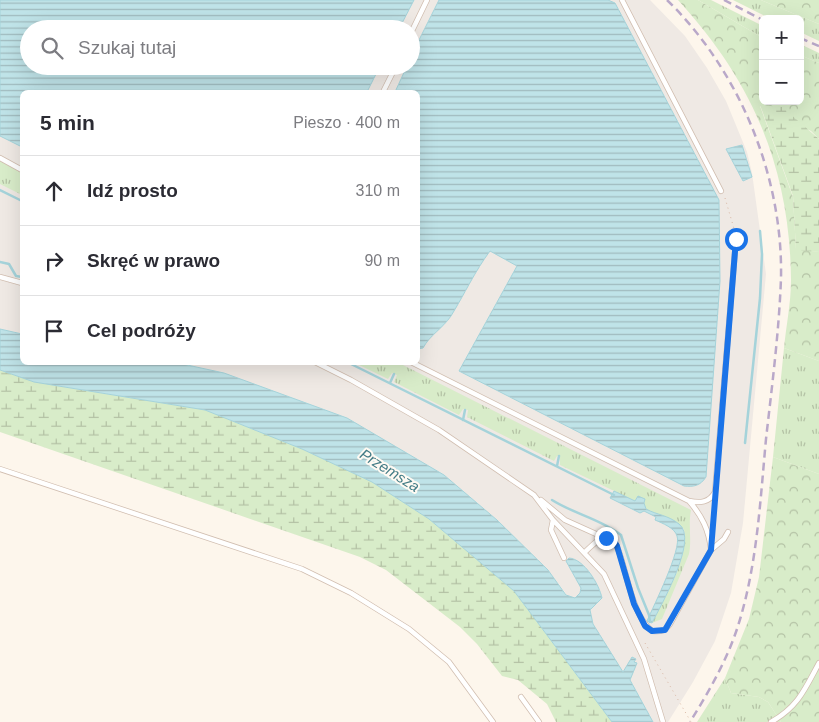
<!DOCTYPE html>
<html lang="pl">
<meta charset="utf-8">
<style>
:root{--surface:#fff;--page:#f7f7f7;--text:#2b2b33;--muted:#7c7c81;--line:#e1e1e2}
body{margin:0;font-family:Helvetica,sans-serif;background:var(--page);color:var(--text)}
.controls{position:absolute;right:15px;top:15px;display:grid;overflow:hidden;border-radius:8px;box-shadow:0 5px 20px #0002}
.controls button{width:45px;height:45px;display:grid;place-items:center;padding:0;border:0;border-bottom:1px solid var(--line);background:var(--surface);color:var(--text);font:25px sans-serif}
.stop{position:absolute;width:15px;height:15px;margin:-11px;border:4px solid #1a73e8;border-radius:50%;background:#fff}
.stop.end{background:#1a73e8;border-color:#fff;box-shadow:0 1px 5px #0008}
.list{margin:0;padding:0;list-style:none}
h2{display:flex;justify-content:space-between;align-items:center;height:65px;margin:0;padding:0 20px;font-size:21px}
h2 small{font-size:16px;font-weight:400;color:var(--muted)}
.list li{display:grid;grid-template-columns:32px 1fr auto;gap:15px;align-items:center;box-sizing:border-box;height:70px;padding:0 20px;border-top:1px solid var(--line)}
.list b{display:block;font-size:19px;white-space:nowrap}
.list em{font-size:16px;font-style:normal;color:var(--muted)}
.icon{flex:none;width:28px;height:28px;fill:none;stroke:currentColor;stroke-width:2;stroke-linecap:round;stroke-linejoin:round}
.map{position:relative;flex:none;width:819px;height:722px;overflow:hidden}
.search{position:absolute;background:var(--surface);box-shadow:0 5px 20px #0002;left:20px;top:20px;width:400px;height:55px;display:flex;align-items:center;gap:12px;box-sizing:border-box;padding:0 18px;border-radius:28px;color:var(--muted);font-size:19px}
.panel{position:absolute;background:var(--surface);box-shadow:0 5px 20px #0002;left:20px;top:90px;width:400px;height:275px;border-radius:8px}
.map>svg:first-child{display:block}
</style>
<div class="map">
<svg width="819" height="722" viewBox="0 0 819 722">
<defs>
<pattern id="grass-tufts" width="24" height="20" patternUnits="userSpaceOnUse" patternTransform="scale(1.25)"><rect width="24" height="20" fill="#d8ecc9"/><path d="M3 7l-1-3M5 7V3M7 7l1-3M15 17l-1-3M17 17v-4M19 17l1-3" fill="none" stroke="#b4c2a5"/></pattern>
<pattern id="forest-crowns" width="20" height="18" patternUnits="userSpaceOnUse" patternTransform="scale(1.25)"><rect width="20" height="18" fill="#d8ecc9"/><path d="M2 6a3 3 0 1 1 6 0M12 15a3 3 0 1 1 6 0" fill="none" stroke="#b4c2a5"/></pattern>
<pattern id="wetland-marsh" width="20" height="14" patternUnits="userSpaceOnUse" patternTransform="scale(1.25)"><rect width="20" height="14" fill="#d8ecc9"/><path d="M1 5h8M5 5V1M11 12h8M15 12V8" fill="none" stroke="#b4c2a5"/></pattern>
<pattern id="water-rules" width="6" height="5" patternUnits="userSpaceOnUse" patternTransform="scale(1.25)"><rect width="6" height="5" fill="#bfe3e8"/><path d="M0 2.5h6" fill="none" stroke="#a0bbbe"/></pattern>
</defs>
<rect width="100%" height="100%" fill="#fdf6ec"/>
<!-- industrial -->
<path fill="#efe9e4" fill-rule="evenodd" d="M0,0H650L685,36L707,68L726,101L747,152L752,173L766,274L743,523L731,593L715,641L693,682L668,722H653L593,624L567,595L548,570L497,520L444,475L224,373L178,363L418,362V92H22V334L0,329ZM29,29H411V66H29Z"/>
<!-- grass -->
<path fill="url(#grass-tufts)" d="M698,0H711L763,26V38Z
M733,0H761L819,24V41L800,32V19H771Z
M800,44L819,53V63L800,55Z
M0,160L22,172V195L0,184Z
M784,348L819,361V474L773,457Z
M355,363H399L691,510C688,526 692,539 689,554L662,619L652,623C665,595 689,561 684,529L645,509L644,503L645,499L638,497L635,501L560,465V456H557L554,461L467,417L468,410L463,409L459,415L394,382L397,375L392,373L388,379Z
M725,678L731,693L759,697L768,702L781,722H697Z"/>
<!-- forest -->
<path fill="url(#forest-crowns)" d="M678,0H698L763,38V101H800V55L819,63V139L811,131L760,106L793,197L796,249L819,252V361L784,348C786,326 791,303 791,280C790,168 753,82 678,0Z
M761,0H819V24Z
M773,457L819,474V722H781L768,702L759,697L731,693L725,678L749,619L759,577Z"/>
<!-- wetland -->
<path fill="url(#wetland-marsh)" d="M760,105L782,107L819,139V252L796,250L793,196Z
M0,370L34,382L205,410L302,449L372,482L429,519L514,591L612,722H556L547,704L518,680L502,676L477,644L460,627L386,570L360,557L0,432Z"/>
<!-- water -->
<path fill="url(#water-rules)" stroke="#a5d3da" d="M0,0H414L399,29H29V66H380L367,92H22V147L0,136Z
M439,0H608L615,3L719,200L720,281L706,477C700,486 694,487 684,486L459,371L517,266L490,251C475,271 464,295 451,316C442,329 430,335 423,348L418,349V92H395L407,66H411V56Z
M742,145L752,177L743,181L726,149Z
M0,329L22,334V362L178,363L224,373L347,418L444,475L497,520L548,570L566,595L575,598L580,593L581,588L566,561L569,558C584,559 599,584 602,598L590,610L593,624L623,672L632,657L636,659L634,662L637,663L630,680L653,722H612L514,591L429,519L372,482L302,449L205,410L34,382L0,370Z
M614,491L635,501L638,496L645,499L644,503L646,509C657,515 668,515 679,524C699,539 661,605 652,623L647,621C654,605 682,549 677,536C675,528 662,523 655,520L656,517L644,511L640,513L610,498Z"/>
<g fill="none" stroke-linecap="round" stroke-linejoin="round">
<!-- stream -->
<path stroke="#a5d3da" stroke-width="2.5" d="M0,190L22,201
M0,262L9,264L16,276L22,277
M347,362L614,495
M390,383L394,374
M463,420L465,410
M745,443L760,298L762,254L760,231
M557,466L559,456
M552,500C574,514 601,519 621,535L638,588L649,615L650,622"/>
<!-- service casing -->
<g stroke="#d1beb0" stroke-width="6">
<path id="service" d="M622,0L721,191
M411,33L427,0
M383,92L396,66
M0,158L22,170
M0,277L22,283
M315,362L351,380L439,430L534,495L553,520L604,574L644,659L663,722
M411,362L689,501C702,516 709,530 711,550
M0,469L302,569L351,593L409,629L449,662L493,722
M541,500L565,520L605,538
M689,501C700,503 709,503 715,492L736,239
M553,520L551,530L564,558
M585,552C592,546 601,534 611,539C625,547 627,612 652,631C661,632 665,631 670,624L711,550L724,539L728,532
M521,697L539,722
M771,722C798,707 805,689 819,663"/>
</g>
<!-- path -->
<path stroke="#d9b8a5" stroke-width="1" stroke-dasharray="1 4" stroke-linecap="butt" d="M725,198L735,232
M714,528L715,502
M645,643L691,722"/>
<!-- service -->
<use href="#service" stroke="#fff" stroke-width="4.5"/>
<!-- rail -->
<path stroke="#b9a8c9" stroke-width="2.5" stroke-dasharray="8 5" stroke-linecap="butt" d="M667,0C740,71 783,177 781,278C779,332 772,386 766,439C760,503 757,568 737,629C726,662 708,693 690,722
M724,0L763,20
M800,38L819,46"/>
</g>
<g fill="none" stroke-linecap="round" stroke-linejoin="round">
<!-- route -->
<path stroke="#1a73e8" stroke-width="6" d="M606,538L613,540L617,546L634,604L645,626L652,631L665,630L711,550L736,239"/>
</g>
<g text-anchor="middle" dominant-baseline="central" stroke-width="4" stroke-linejoin="round" paint-order="stroke">
<!-- water labels -->
<g font-size="15" font-style="italic" fill="#437c86" stroke="#fffaf3">
<text transform="translate(390 470) rotate(32)">Przemsza</text>
</g>
</g>
</svg>
<div class="controls">
<button>+</button>
<button>−</button>
</div>
<div class="stop" style="left:736px;top:239px"></div>
<div class="stop end" style="left:606px;top:538px"></div>
<div class="search"><svg class="icon" aria-label="search" viewBox="0 0 24 24"><circle cx="10" cy="10" r="6"/><path d="M15 15l6 6"/></svg>Szukaj tutaj</div>
<section class="panel">
<h2>5 min<small>Pieszo · 400 m</small></h2>
<ul class="list">
<li><svg class="icon" aria-label="ahead" viewBox="0 0 24 24"><path d="M12 20V5M6 11l6-6 6 6"/></svg><div><b>Idź prosto</b></div><em>310 m</em></li>
<li><svg class="icon" aria-label="right" viewBox="0 0 24 24"><path d="M7 20v-9h11M14 6l5 5-5 5"/></svg><div><b>Skręć w prawo</b></div><em>90 m</em></li>
<li><svg class="icon" aria-label="arrive" viewBox="0 0 24 24"><path d="M6 21V4h12l-3 4 3 4H6"/></svg><div><b>Cel podróży</b></div></li>
</ul>
</section>
</div>
